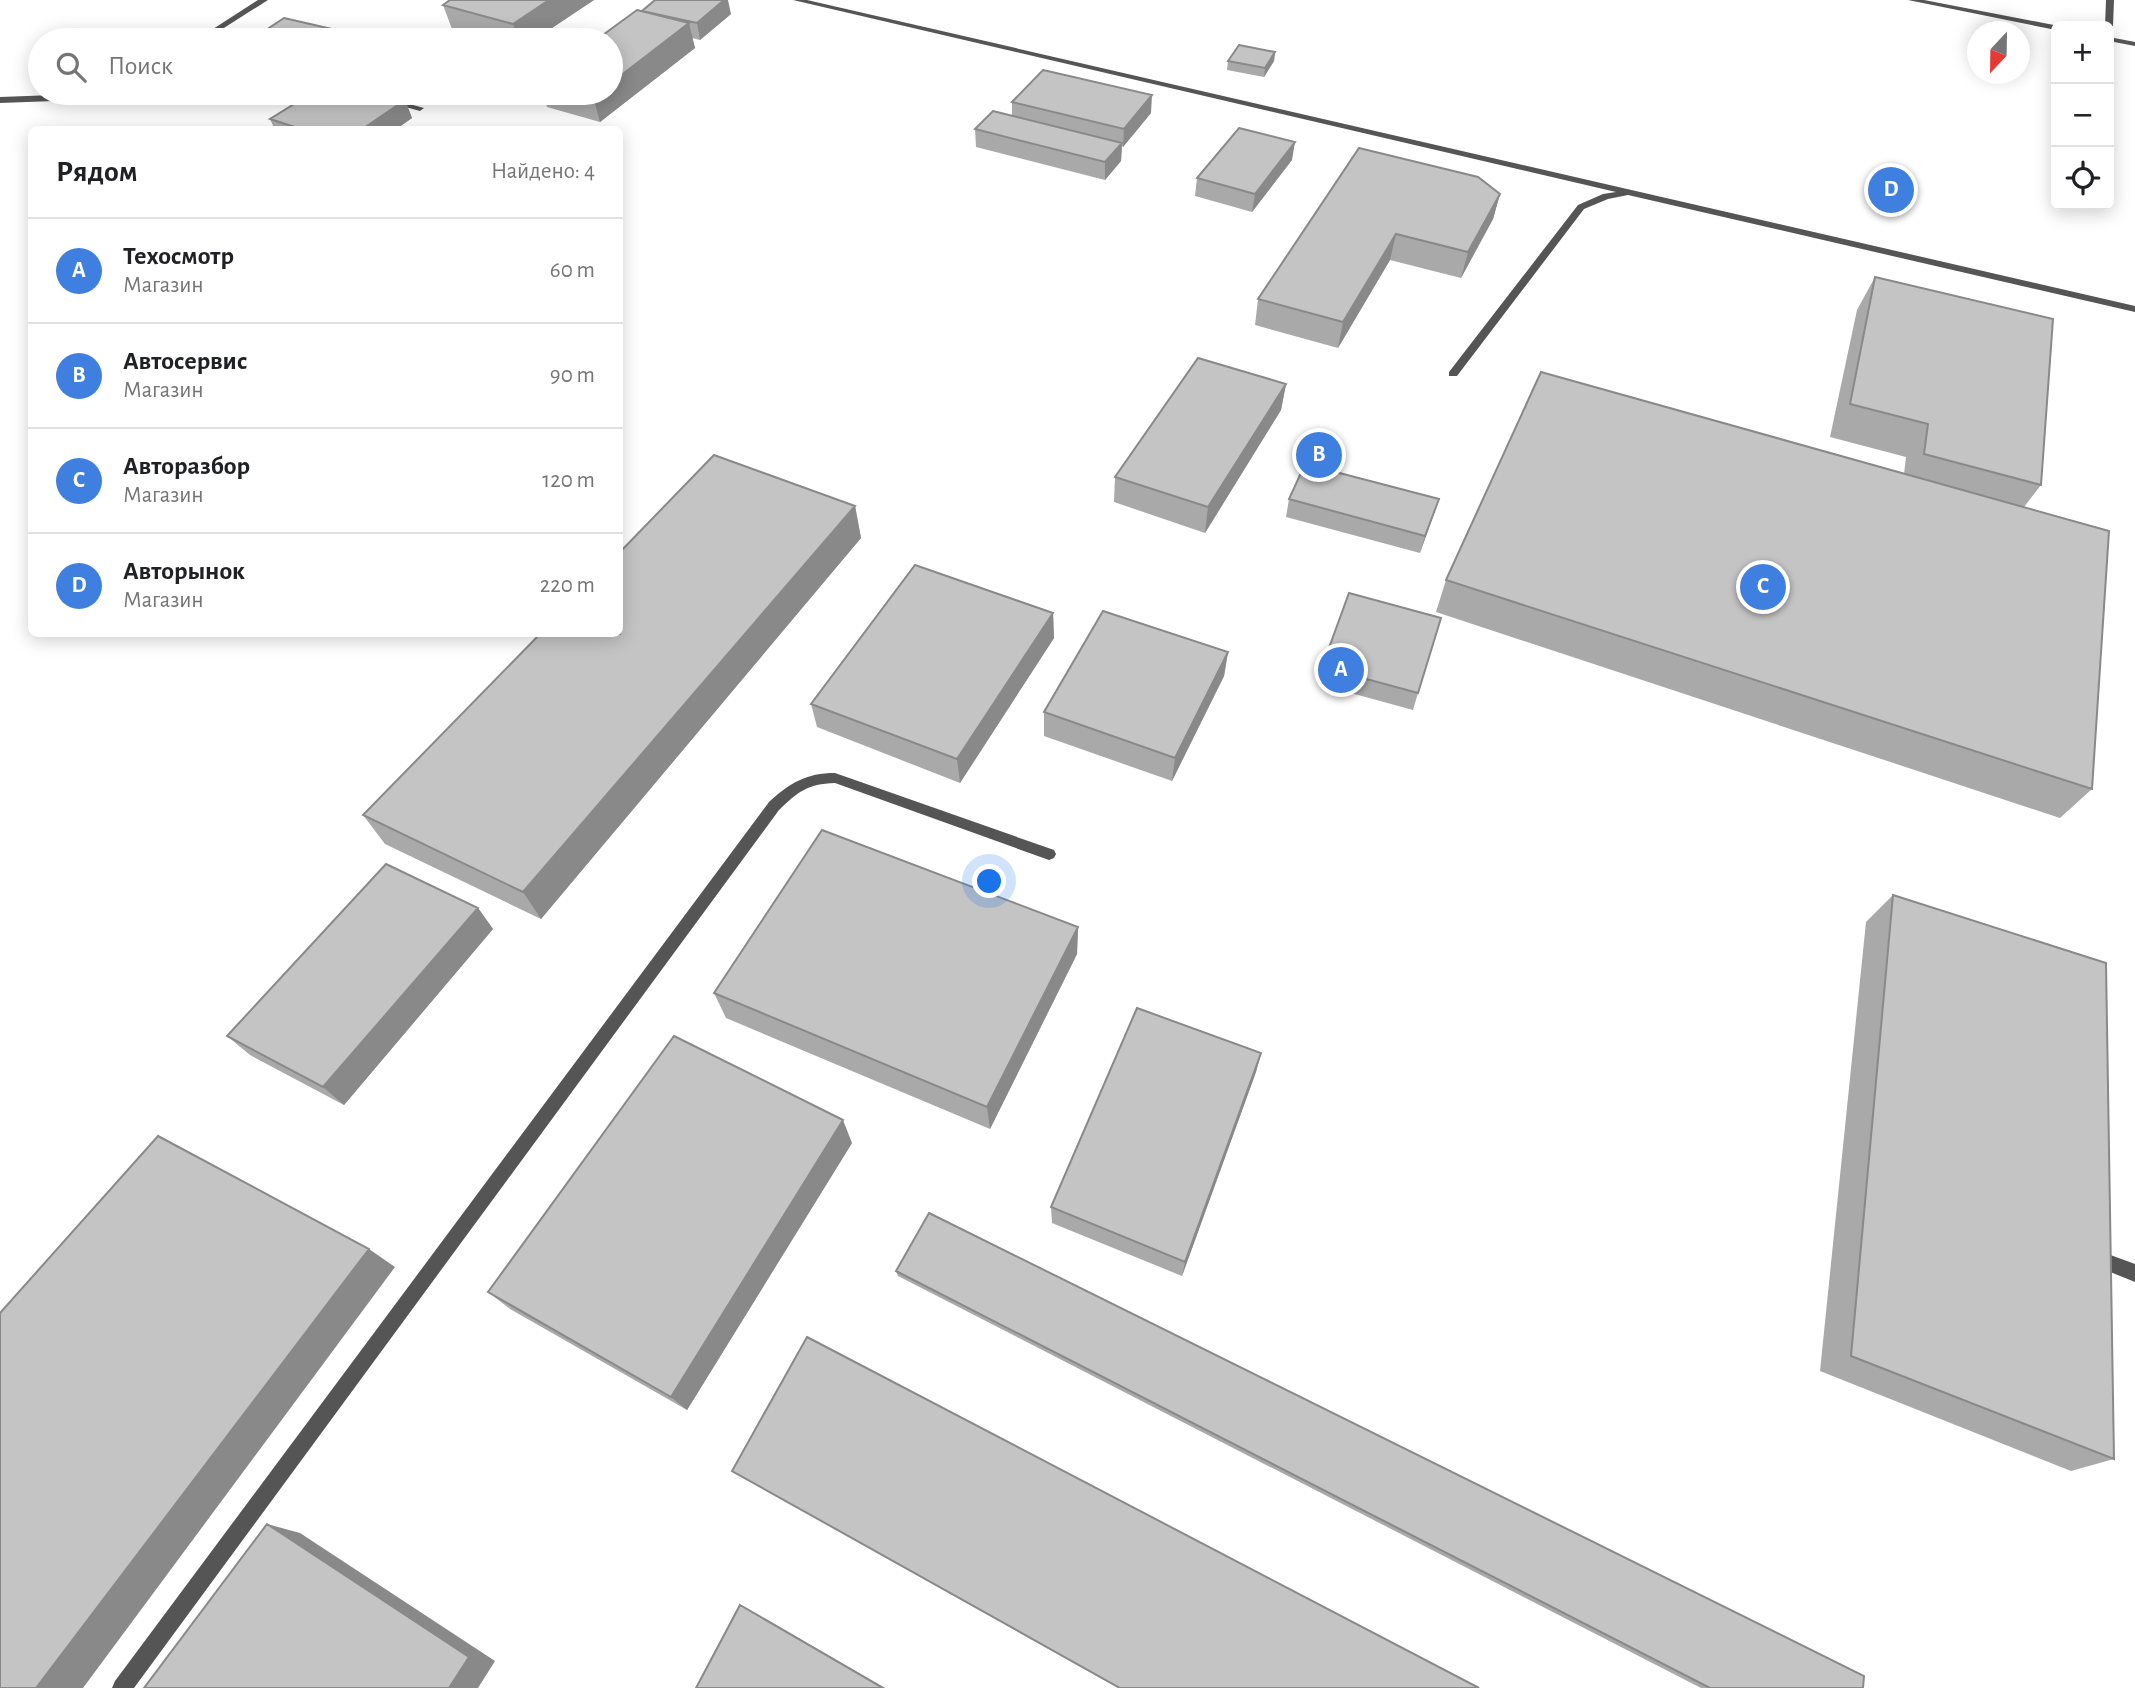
<!DOCTYPE html>
<html lang="ru">
<meta charset="utf-8">
<style>
:root{--surface:#fff;--page:#f2f2f2;--text:#202124;--muted:#757577;--line:#e0e0e0;--accent:#0f766e}
body{margin:0;font-family:"Alegreya Sans",sans-serif;background:var(--page);color:var(--text)}
.controls{position:absolute;right:21px;top:21px;display:grid;overflow:hidden;border-radius:10px;box-shadow:0 4px 18px #0003}
.controls button{width:63px;height:63px;display:grid;place-items:center;padding:0;border:0;border-bottom:2px solid var(--line);background:var(--surface);color:var(--text);font:35px sans-serif}
.compass{position:absolute;left:1967px;top:21px;width:63px;height:63px;border-radius:50%;background:var(--surface);box-shadow:0 4px 18px #0003;rotate:202deg}
.you{position:absolute;left:990px;top:882px;width:24px;height:24px;margin:-18px;border:5px solid #fff;border-radius:50%;background:#1a73e8;box-shadow:0 0 0 10px #1a73e833}
.badge{display:grid;place-items:center;width:46px;height:46px;border-radius:50%;background:var(--accent);color:#fff;font-size:23px;font-weight:700}
.pin{position:absolute;translate:-50% -50%;border:4px solid #fff;box-shadow:0 2px 7px #0006}
.list{margin:0;padding:0;list-style:none}
h2{display:flex;justify-content:space-between;align-items:center;height:91px;margin:0;padding:0 28px;font-size:30px}
h2 small{font-size:23px;font-weight:400;color:var(--muted)}
.list li{display:grid;grid-template-columns:46px 1fr auto;gap:21px;align-items:center;box-sizing:border-box;height:105px;padding:0 28px;border-top:2px solid var(--line)}
.list b{display:block;font-size:26px;white-space:nowrap}
.list p{margin:0;font-size:23px;white-space:nowrap;color:var(--muted)}
.list em{font-size:23px;font-style:normal;color:var(--muted)}
.icon{flex:none;width:38px;height:38px;fill:none;stroke:currentColor;stroke-width:2;stroke-linecap:round;stroke-linejoin:round}
.map{position:relative;flex:none;width:2135px;height:1688px;overflow:hidden}
.search{position:absolute;background:var(--surface);box-shadow:0 4px 18px #0003;left:28px;top:28px;width:595px;height:77px;display:flex;align-items:center;gap:18px;box-sizing:border-box;padding:0 24px;border-radius:38px;color:var(--muted);font-size:26px}
.panel{position:absolute;background:var(--surface);box-shadow:0 4px 18px #0003;left:28px;top:126px;width:595px;height:511px;border-radius:10px}
.map>svg:first-child{display:block}
</style>
<div class="map">
<svg width="2135" height="1688" viewBox="0 0 2135 1688">
<rect width="100%" height="100%" fill="#fff"/>
<g fill="none" stroke-linecap="round" stroke-linejoin="round">
<!-- service -->
<path fill="#555" fill-rule="evenodd" d="M258,0H268L205,40H196Z
M793,0H807L2135,306V312L1628,195L1608,199L1584,209L1457,376H1449V372L1578,205L1603,194L1616,192Z
M1908,0H1924L2059,26H2056V30Z
M2106,0H2114L2113,26L2109,28V26H2105Z
M2109,37L2135,42V46L2109,41Z
M66,93H80L54,101L0,103V97L54,95Z
M355,93H369L424,108L420,111Z
M835,773L1054,850L1056,854L1054,858L1049,860L835,783C807,784 798,792 779,810L134,1688H112L115,1681L769,802C790,783 806,773 835,773Z
M2094,1249L2135,1264V1282L2088,1263L2086,1257L2088,1251Z"/>
</g>
<!-- wall -->
<path fill="#a9a9a9" d="M450,0H594L534,40H490L452,29L443,5Z
M642,11L731,14L700,40L692,38L695,48L600,122L547,107L543,93H611Z
M1275,52L1274,61L1264,77L1227,70L1228,61Z
M405,100L412,118L395,130H275L270,119Z
M1012,102L1151,113L1123,147L1122,146L1121,161L1105,180L976,147L975,129L1012,116Z
M1359,148L1500,194L1493,219L1461,278L1390,260L1338,348L1255,325L1258,299Z
M1292,160L1252,212L1195,196L1197,178Z
M1875,277L2041,485L2024,507L2092,789L2060,818L1436,612L1446,580L1904,474L1906,457L1830,437L1857,310Z
M1286,384L1281,410L1205,533L1114,502L1115,477Z
M1289,499H1439L1420,553L1286,517Z
M855,506L861,538L541,919L385,844L363,815Z
M1053,613L1054,638L960,783L817,727L811,704Z
M1228,652L1224,676L1172,781L1044,736V712Z
M1322,667L1418,693L1413,710L1318,684Z
M1893,895L2114,1459L2071,1471L1820,1371L1866,922Z
M478,908L493,929L344,1105L250,1055L227,1036Z
M1078,927L1077,954L990,1129L726,1018L714,993Z
M1261,1053L1256,1072L1182,1276L1052,1223L1051,1207Z
M852,1143L687,1410L510,1309L488,1292Z
M896,1271L1863,1688H1701L898,1276Z
M732,1471L1479,1688H1118Z"/>
<!-- shaded-wall -->
<path fill="#898989" d="M549,0H594L534,40H518L513,24Z
M724,0H728L731,14L700,40L697,23Z
M689,23L695,48L600,122L593,96L598,93H611V83Z
M336,30L340,40H320Z
M1275,52L1274,61L1264,77L1265,68Z
M1152,95L1151,113L1123,147L1124,129Z
M405,100L412,118L395,130H361Z
M1295,142L1292,160L1252,212L1255,194Z
M1122,143L1121,161L1105,180V162Z
M1500,194L1493,219L1461,278L1468,252Z
M1396,234L1390,260L1338,348L1343,322Z
M1286,384L1281,410L1205,533L1208,507Z
M1439,499L1433,516L1420,553L1425,536Z
M855,506L861,538L541,919L523,892Z
M1053,613L1054,638L960,783L957,759Z
M1228,652L1224,676L1172,781L1175,758Z
M478,908L493,929L344,1105L323,1087Z
M1078,927L1077,954L990,1129L987,1107Z
M1261,1053L1256,1072L1182,1276L1185,1262Z
M843,1120L852,1143L687,1410L671,1397Z
M369,1249L395,1267L83,1688H36Z
M267,1524L300,1533L495,1661L478,1688H449Z
M740,1605L743,1606L885,1688H883Z"/>
<!-- building -->
<path fill="#c4c4c4" stroke="#898989" stroke-width="2" d="M450,0H549L513,24L443,5Z
M655,0H724L697,23L642,11Z
M637,10L689,23L611,83V40H596Z
M284,18L336,30L320,40H251Z
M1239,45L1275,52L1265,68L1228,61Z
M1043,70L1152,95L1124,129L1012,102Z
M312,93H379L405,100L361,130H304L270,119Z
M580,93H598L593,96Z
M993,111L1122,143L1105,162L975,129Z
M1239,128L1295,142L1255,194L1197,178Z
M1359,148L1478,177L1500,194L1468,252L1396,234L1343,322L1258,299Z
M1875,277L2053,319L2041,485L1924,454L1928,424L1850,404Z
M1198,358L1286,384L1208,507L1115,477Z
M1541,372L2109,531L2092,789L1446,580Z
M714,455L855,506L523,892L363,815L540,634H620V552Z
M1305,464L1439,499L1425,536L1289,499Z
M915,565L1053,613L957,759L811,704Z
M1349,593L1441,618L1418,693L1322,667Z
M1103,611L1228,652L1175,758L1044,712Z
M822,830L1078,927L987,1107L714,993Z
M386,864L478,908L323,1087L227,1036Z
M1893,895L2106,963L2114,1459L1851,1356Z
M1137,1008L1261,1053L1185,1262L1051,1207Z
M674,1036L843,1120L671,1397L488,1292Z
M158,1136L369,1249L36,1688H0V1313Z
M929,1213L1864,1676L1863,1688H1710L896,1271Z
M807,1337L1479,1688H1120L732,1471Z
M267,1524L469,1657L449,1688H144Z
M740,1605L883,1688H696Z"/>
</svg>
<div class="controls">
<button>+</button>
<button>−</button>
<button><svg class="icon" aria-label="locate" viewBox="0 0 24 24"><circle cx="12" cy="12" r="6"/><path d="M12 2v4M12 18v4M2 12h4M18 12h4"/></svg></button>
</div>
<svg class="compass" viewBox="-18 -18 36 36"><path d="M0-13l5 13h-10z" fill="#e53935"/><path d="M0 13l5-13h-10z" fill="#757577"/></svg>
<div class="you"></div>
<div class="pin badge" style="left:1341px;top:670px;background:#3f7fe0">A</div>
<div class="pin badge" style="left:1319px;top:455px;background:#3f7fe0">B</div>
<div class="pin badge" style="left:1763px;top:587px;background:#3f7fe0">C</div>
<div class="pin badge" style="left:1891px;top:190px;background:#3f7fe0">D</div>
<div class="search"><svg class="icon" aria-label="search" viewBox="0 0 24 24"><circle cx="10" cy="10" r="6"/><path d="M15 15l6 6"/></svg>Поиск</div>
<section class="panel">
<h2>Рядом<small>Найдено: 4</small></h2>
<ul class="list">
<li><span class="badge" style="background:#3f7fe0">A</span><div><b>Техосмотр</b><p>Магазин</p></div><em>60 m</em></li>
<li><span class="badge" style="background:#3f7fe0">B</span><div><b>Автосервис</b><p>Магазин</p></div><em>90 m</em></li>
<li><span class="badge" style="background:#3f7fe0">C</span><div><b>Авторазбор</b><p>Магазин</p></div><em>120 m</em></li>
<li><span class="badge" style="background:#3f7fe0">D</span><div><b>Авторынок</b><p>Магазин</p></div><em>220 m</em></li>
</ul>
</section>
</div>
